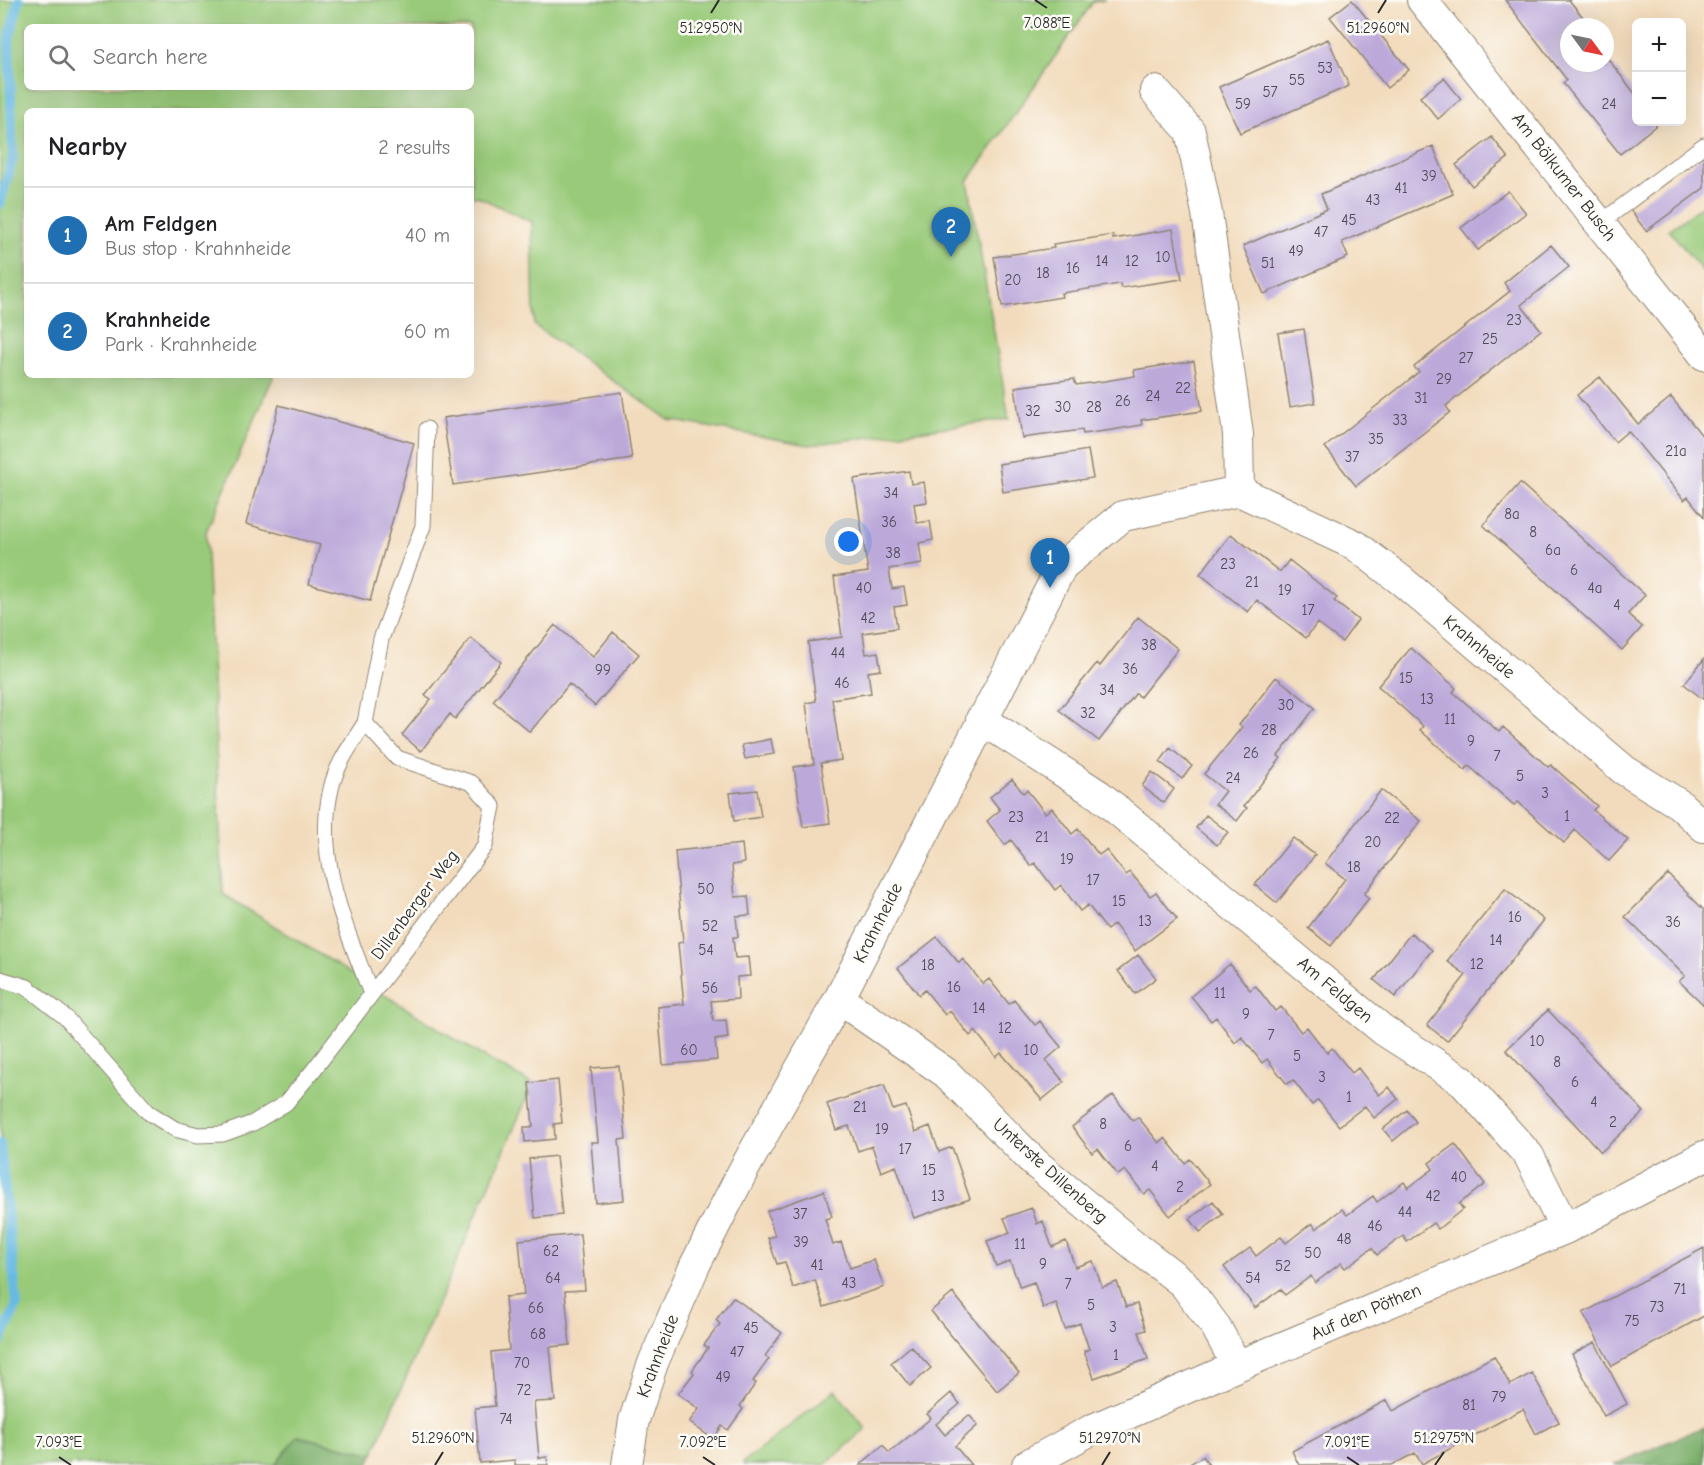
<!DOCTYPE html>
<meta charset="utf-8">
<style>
:root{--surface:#fff;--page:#f6f6f6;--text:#202124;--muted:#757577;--line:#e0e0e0;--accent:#1f6fb2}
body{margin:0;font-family:"Comic Neue",sans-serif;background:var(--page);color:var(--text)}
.controls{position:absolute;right:18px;top:18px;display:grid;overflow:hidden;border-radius:9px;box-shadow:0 6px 24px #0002}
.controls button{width:54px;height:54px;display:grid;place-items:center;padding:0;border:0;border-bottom:2px solid var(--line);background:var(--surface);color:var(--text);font:30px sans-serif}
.compass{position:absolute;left:1560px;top:18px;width:54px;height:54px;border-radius:50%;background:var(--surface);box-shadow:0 6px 24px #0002;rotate:123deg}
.you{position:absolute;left:849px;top:542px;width:21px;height:21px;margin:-15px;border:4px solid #fff;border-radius:50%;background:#1a73e8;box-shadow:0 0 0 9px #1a73e833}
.badge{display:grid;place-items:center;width:39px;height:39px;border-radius:50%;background:var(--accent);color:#fff;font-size:20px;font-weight:700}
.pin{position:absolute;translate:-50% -50px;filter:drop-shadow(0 2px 3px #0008)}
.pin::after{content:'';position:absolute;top:32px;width:21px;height:18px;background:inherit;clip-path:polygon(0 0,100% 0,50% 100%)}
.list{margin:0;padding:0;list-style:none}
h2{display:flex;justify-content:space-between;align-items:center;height:78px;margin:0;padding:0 24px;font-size:26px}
h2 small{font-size:20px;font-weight:400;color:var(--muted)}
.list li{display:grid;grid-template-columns:39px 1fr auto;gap:18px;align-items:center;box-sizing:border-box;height:96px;padding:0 24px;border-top:2px solid var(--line)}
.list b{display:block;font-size:22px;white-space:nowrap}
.list p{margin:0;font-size:20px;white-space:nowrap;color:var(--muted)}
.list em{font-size:20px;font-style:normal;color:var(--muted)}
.icon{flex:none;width:33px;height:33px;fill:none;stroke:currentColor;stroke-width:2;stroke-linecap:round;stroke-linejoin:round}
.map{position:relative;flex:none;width:1704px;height:1465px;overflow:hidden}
.search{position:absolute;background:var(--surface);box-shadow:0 6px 24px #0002;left:24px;top:24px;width:450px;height:66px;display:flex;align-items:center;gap:15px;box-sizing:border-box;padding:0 21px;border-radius:9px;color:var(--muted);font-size:22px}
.panel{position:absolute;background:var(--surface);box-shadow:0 6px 24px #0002;left:24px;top:108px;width:450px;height:270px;border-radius:9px}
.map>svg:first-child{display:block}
</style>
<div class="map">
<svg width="1704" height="1465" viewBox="0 0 1704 1465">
<rect width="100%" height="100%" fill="#fdfcf7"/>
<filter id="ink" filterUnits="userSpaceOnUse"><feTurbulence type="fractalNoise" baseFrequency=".0167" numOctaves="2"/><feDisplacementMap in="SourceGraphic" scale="12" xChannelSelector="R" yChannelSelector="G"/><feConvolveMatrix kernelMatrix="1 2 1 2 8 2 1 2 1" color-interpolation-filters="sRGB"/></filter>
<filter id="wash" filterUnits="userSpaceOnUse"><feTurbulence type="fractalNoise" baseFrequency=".008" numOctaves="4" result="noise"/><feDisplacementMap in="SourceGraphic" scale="24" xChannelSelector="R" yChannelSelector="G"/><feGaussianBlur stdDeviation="1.35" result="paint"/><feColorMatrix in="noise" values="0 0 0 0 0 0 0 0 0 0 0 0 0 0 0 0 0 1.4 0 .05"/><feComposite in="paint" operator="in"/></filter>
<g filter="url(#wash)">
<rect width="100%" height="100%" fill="#f2dbbc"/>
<!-- green -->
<path fill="#99ca79" stroke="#627a52" stroke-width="1.5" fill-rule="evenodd" d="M0,0H1105L1093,2L968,181L1009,419L809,445L669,420L534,325L532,222L477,196L471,197V111H27V375H274L206,532L223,894L489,1060L533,1084L373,1454L298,1436L275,1465H0ZM27,27H471V87H27Z
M1704,204V273L1669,230Z
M835,1390L866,1429L825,1465H744L743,1463Z"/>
<!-- forest -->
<path fill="#7aae69" stroke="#526c4a" stroke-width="1.5" d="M1704,1427V1465H1614Z
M298,1436L373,1454L369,1465H275Z"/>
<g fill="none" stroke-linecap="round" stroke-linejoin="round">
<!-- stream -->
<path stroke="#67bae3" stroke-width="10" d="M0,204L13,158L9,40L19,0
M0,1144L17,1305L0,1342"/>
</g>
<g id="blocks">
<!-- building -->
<path fill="#bca9da" d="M1352,0L1409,70L1387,88L1330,17Z
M1505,0H1569L1591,27H1569V63H1605V55L1636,95V122H1658L1659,123L1620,154L1563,83L1567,80Z
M1328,39L1349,86L1240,133L1219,87Z
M1444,78L1461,99L1438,119L1420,97Z
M1492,137L1508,158L1472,186L1456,165Z
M1433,146L1453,194L1342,242L1348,257L1264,294L1243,246L1327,209L1321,194Z
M1704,155V188L1646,231L1630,210Z
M1508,191L1526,213L1478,250L1461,228Z
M1173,229L1182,279L1121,288L1120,284L1061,293L1062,297L1002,307L994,257L1054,248L1053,244L1113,235V239Z
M1551,245L1569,267L1521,305L1541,330L1446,406L1450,412L1356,486L1325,447L1419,372L1414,367L1510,291L1504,283Z
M1304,329L1315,403L1290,407L1278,333Z
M1194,361L1202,411L1141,420L1142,425L1112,430L1083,434L1082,430L1022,438L1015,387L1074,379L1076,385L1105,381L1135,376L1134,370Z
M1600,377L1638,424L1671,397L1704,438V517L1688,497L1684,500L1628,431L1615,442L1577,395Z
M622,392L632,459L453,485L443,418Z
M279,405L414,443L370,601L309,584L320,545L246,524Z
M1088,450L1093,478L1003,492L999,464Z
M909,471L911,484L924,482L927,502L914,504L917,523L930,521L933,540L919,543L922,564L889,569L892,589L904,587L907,605L894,607L897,628L863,633L866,654L878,652L881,670L868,672L871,693L832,699L841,760L821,763L830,823L803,827L794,767L814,764L806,703L816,701L808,642L842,637L834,577L868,572L854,479Z
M1520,483L1645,595L1628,614L1642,627L1622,650L1483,525Z
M1231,534L1280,572L1289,560L1337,598L1334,601L1358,620L1342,642L1317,623L1306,638L1257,600L1248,612L1200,574Z
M1138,617L1178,649L1140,697L1136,693L1099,741L1059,710L1097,663L1100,666Z
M555,625L593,657L613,632L639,654L595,706L569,684L530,732L493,701Z
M471,638L501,662L455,719L450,714L421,751L402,735L431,699L425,695Z
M1411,648L1456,688L1453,692L1499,732L1503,727L1548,767L1551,765L1597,806L1593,810L1628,840L1609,861L1575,830L1564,843L1518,802L1514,805L1469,766L1465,770L1420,730L1423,726L1378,686Z
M1704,659V700L1684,684Z
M1276,677L1315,708L1278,756L1281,758L1244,806L1247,808L1237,821L1215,804L1225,791L1204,774L1242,727L1239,725Z
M771,739L774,754L745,759L742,745Z
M1170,748L1192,766L1182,779L1160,762Z
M1152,772L1174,789L1164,803L1142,786Z
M1012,779L1023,793L1027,790L1045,813L1052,808L1072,834L1078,829L1099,855L1106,850L1126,875L1130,872L1150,896L1156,892L1177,919L1135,951L1114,924L1107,930L1088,905L1080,911L1061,885L1055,890L1035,863L1031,866L1011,840L1005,845L987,821L1000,810L990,797Z
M757,790L761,817L734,821L730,793Z
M1381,790L1421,821L1364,894L1369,898L1331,946L1308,928L1345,879L1325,863Z
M1206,815L1228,832L1217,845L1196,828Z
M1293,838L1315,855L1277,903L1255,885Z
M742,844L744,863L732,865L735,897L748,896L750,915L736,916L738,937H733L735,958L748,957L750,976L737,977L738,999L711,1001L713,1021L726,1020L728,1038L715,1040L717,1060L663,1065L658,1007L684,1004L678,943L683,942L675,851Z
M1668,874L1704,910V1005L1679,981L1685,976L1625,917Z
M1505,889L1544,920L1447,1041L1427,1025L1466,975L1447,961Z
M1411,933L1432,950L1395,997L1374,980Z
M937,937L959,963L963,959L983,984L989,979L1009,1004L1014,1000L1035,1025L1040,1021L1061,1047L1046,1060L1064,1082L1042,1100L1001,1053L996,1057L975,1031L970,1036L950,1011L945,1015L925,990L919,995L898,968Z
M1138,955L1156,978L1135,994L1118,971Z
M1230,964L1250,990L1256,986L1275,1011L1281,1007L1301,1032L1307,1027L1327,1053L1332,1048L1352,1073L1358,1068L1379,1095L1389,1087L1398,1099L1374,1118L1365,1106L1339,1126L1318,1100L1312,1105L1293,1080L1287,1084L1267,1059L1262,1063L1242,1037L1235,1043L1216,1017L1211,1021L1191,996Z
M1548,1010L1644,1112L1601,1152L1506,1050Z
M619,1066L626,1139L619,1140L624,1200L596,1203L591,1142H598L591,1068Z
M558,1080L562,1123L554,1124L555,1139L525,1142L524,1127H533L529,1083Z
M884,1085L893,1110L906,1106L915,1132L930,1126L939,1152L952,1147L970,1199L914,1218L896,1166L881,1172L872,1146L858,1151L849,1126L836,1130L827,1104Z
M1113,1095L1133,1121L1138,1117L1159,1143L1165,1138L1185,1163L1190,1159L1210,1184L1170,1216L1150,1190L1144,1194L1125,1170L1118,1175L1098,1149L1092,1153L1072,1127Z
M1407,1110L1416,1122L1393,1141L1383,1129Z
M1455,1144L1485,1184L1459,1204L1463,1209L1438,1229L1433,1223L1407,1242L1403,1236L1377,1255L1372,1248L1345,1268L1341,1263L1315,1283L1311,1276L1285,1295L1281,1289L1255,1308L1224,1267L1250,1248L1256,1256L1281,1237L1286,1243L1312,1223L1316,1229L1342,1209L1347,1215L1373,1196L1377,1202L1404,1182L1408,1188L1433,1169L1429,1163Z
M556,1156L562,1215L535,1218L529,1159Z
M824,1191L832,1217L825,1219L833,1245L841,1242L850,1268L874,1260L884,1287L824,1307L815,1280L793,1288L785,1262L777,1264L768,1238L775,1236L767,1211Z
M1213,1201L1223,1214L1200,1232L1190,1219Z
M1032,1208L1037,1224L1043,1221L1052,1247L1066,1241L1075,1267L1093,1261L1102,1287L1117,1282L1126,1307L1137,1304L1146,1330L1139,1332L1148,1359L1094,1378L1084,1351L1089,1349L1080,1323L1065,1329L1056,1303L1043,1308L1034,1282L1020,1287L1010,1261L996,1266L987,1241L1010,1233L1004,1218Z
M580,1234L585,1290L565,1291L570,1345L550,1347L555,1401L534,1402L539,1458L547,1457L548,1465H515V1460L480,1463L475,1408L495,1406L491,1352L509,1350L505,1297L524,1295L519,1240Z
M1704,1248V1316L1612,1366L1583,1313Z
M953,1293L1019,1373L997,1391L931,1311Z
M733,1297L782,1333L765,1356L769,1359L753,1381L756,1383L740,1406L743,1409L728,1430L722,1426L713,1439L689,1422L699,1409L678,1394L694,1373L692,1371L708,1348L704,1345L720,1324L716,1320Z
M1595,1342L1627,1404L1604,1416L1572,1354Z
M911,1346L931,1368L910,1386L891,1363Z
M1494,1356L1510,1385L1532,1373L1559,1422L1536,1434L1523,1409L1422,1464L1415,1453L1392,1465H1299L1292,1451L1387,1400L1393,1411Z
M951,1393L960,1404L936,1424L945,1435L969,1415L978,1425L955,1446L971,1465H860L883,1445L889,1453L931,1418L927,1414Z
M1203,1456L1209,1465H1188Z"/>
</g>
</g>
<g filter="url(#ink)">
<use href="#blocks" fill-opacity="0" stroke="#8e8374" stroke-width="1.5"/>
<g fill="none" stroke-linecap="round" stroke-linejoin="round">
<!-- service casing -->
<g stroke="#8e8374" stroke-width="17">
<path id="service" d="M1600,223L1704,145
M365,723C352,743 336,765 331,789C314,860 347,929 371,994
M0,979L27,987L65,1017L148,1112L175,1129L198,1135L223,1134L253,1123L286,1103L312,1072L485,846L493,806L472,783L397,758L365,723L381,639L423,526L427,429"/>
</g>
<!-- minor casing -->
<g stroke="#8e8374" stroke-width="32">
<path id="minor" d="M1422,0L1704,355
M1155,91L1190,131L1207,213L1238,434L1239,491
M981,719L1099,795L1383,1030L1461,1080L1529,1156L1565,1229
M839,999L946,1073L1035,1163L1140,1250L1183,1283L1216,1327L1237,1366
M627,1465L634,1420L653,1363L695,1265L743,1171L839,999L1062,566L1123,516L1239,491L1355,545L1402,581L1624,770L1679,804L1704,827
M1027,1465L1091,1430L1237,1366L1565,1229L1704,1156"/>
</g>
<!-- service -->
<use href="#service" stroke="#fff" stroke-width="15"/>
<!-- minor -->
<use href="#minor" stroke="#fff" stroke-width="30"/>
</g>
</g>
<!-- ticks -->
<path fill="none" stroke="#2b2b2b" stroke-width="2" d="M1035,0L1047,8M711,13L719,0M1378,13L1386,0M59,1457L71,1465M703,1457L715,1465M1347,1457L1359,1465M435,1465L443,1452M1102,1465L1110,1452M1435,1465L1444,1452"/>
<g text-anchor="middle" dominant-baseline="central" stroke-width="5" stroke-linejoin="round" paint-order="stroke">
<!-- number labels -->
<g font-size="15" fill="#4f4a57">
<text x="1325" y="68">53</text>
<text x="1297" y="80">55</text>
<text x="1270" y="92">57</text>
<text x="1243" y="104">59</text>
<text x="1609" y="104">24</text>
<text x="1429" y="176">39</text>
<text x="1401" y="188">41</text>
<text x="1373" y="200">43</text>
<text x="1349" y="220">45</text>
<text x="1321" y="232">47</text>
<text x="1296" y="251">49</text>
<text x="1163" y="257">10</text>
<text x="1102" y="261">14</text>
<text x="1132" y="261">12</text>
<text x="1268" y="263">51</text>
<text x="1073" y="268">16</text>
<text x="1043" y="273">18</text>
<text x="1013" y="280">20</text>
<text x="1514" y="320">23</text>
<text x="1490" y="339">25</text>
<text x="1466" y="358">27</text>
<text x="1444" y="379">29</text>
<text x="1183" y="388">22</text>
<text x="1153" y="396">24</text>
<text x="1421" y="398">31</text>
<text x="1123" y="401">26</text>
<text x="1063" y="407">30</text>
<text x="1094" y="407">28</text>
<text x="1033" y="411">32</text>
<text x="1400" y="420">33</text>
<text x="1376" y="439">35</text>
<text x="1676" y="451">21a</text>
<text x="1352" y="457">37</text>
<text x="891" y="493">34</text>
<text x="1512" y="514">8a</text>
<text x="889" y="522">36</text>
<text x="1533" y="532">8</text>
<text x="1553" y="550">6a</text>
<text x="893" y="553">38</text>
<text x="1228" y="564">23</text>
<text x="1574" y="570">6</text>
<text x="1252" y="582">21</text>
<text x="864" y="588">40</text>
<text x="1595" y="588">4a</text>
<text x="1285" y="590">19</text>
<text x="1617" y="605">4</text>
<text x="1308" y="610">17</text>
<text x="868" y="618">42</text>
<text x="1149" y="645">38</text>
<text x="838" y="653">44</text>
<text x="1130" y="669">36</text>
<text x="603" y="670">99</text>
<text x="1406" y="678">15</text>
<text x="842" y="683">46</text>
<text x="1107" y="690">34</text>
<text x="1427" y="699">13</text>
<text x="1286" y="705">30</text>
<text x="1088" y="713">32</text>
<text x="1450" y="719">11</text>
<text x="1269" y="730">28</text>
<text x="1471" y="741">9</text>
<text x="1251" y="753">26</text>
<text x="1497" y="756">7</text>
<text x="1520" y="776">5</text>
<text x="1233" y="778">24</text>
<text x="1545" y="793">3</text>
<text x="1567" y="816">1</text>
<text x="1016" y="817">23</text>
<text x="1392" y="818">22</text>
<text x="1042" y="837">21</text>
<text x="1373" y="842">20</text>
<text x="1067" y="859">19</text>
<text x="1354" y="867">18</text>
<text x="1093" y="880">17</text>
<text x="706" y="889">50</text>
<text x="1119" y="901">15</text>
<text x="1515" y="917">16</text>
<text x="1145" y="921">13</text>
<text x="1673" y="922">36</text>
<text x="710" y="926">52</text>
<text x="1496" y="940">14</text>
<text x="706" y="950">54</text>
<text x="1477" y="964">12</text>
<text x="928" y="965">18</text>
<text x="954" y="987">16</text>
<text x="710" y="988">56</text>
<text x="1220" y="993">11</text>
<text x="979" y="1008">14</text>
<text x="1246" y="1014">9</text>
<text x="1005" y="1028">12</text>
<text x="1271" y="1035">7</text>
<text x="1537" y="1041">10</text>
<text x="689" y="1050">60</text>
<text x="1031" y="1050">10</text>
<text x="1297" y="1056">5</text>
<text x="1557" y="1062">8</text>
<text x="1322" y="1077">3</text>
<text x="1575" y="1082">6</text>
<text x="1349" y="1097">1</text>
<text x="1594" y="1102">4</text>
<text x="860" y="1107">21</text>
<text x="1613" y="1122">2</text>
<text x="1103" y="1124">8</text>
<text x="882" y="1129">19</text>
<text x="1128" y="1146">6</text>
<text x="905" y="1149">17</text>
<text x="1155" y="1166">4</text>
<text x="929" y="1170">15</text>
<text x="1459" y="1177">40</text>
<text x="1180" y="1187">2</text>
<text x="938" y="1196">13</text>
<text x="1433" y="1196">42</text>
<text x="1405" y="1212">44</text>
<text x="800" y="1214">37</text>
<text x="1375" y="1226">46</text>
<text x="1344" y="1239">48</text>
<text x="801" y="1242">39</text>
<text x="1020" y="1244">11</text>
<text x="551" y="1251">62</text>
<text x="1313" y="1253">50</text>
<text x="1043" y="1264">9</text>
<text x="817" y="1265">41</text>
<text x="1283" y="1266">52</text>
<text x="553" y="1278">64</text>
<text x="1253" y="1278">54</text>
<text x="849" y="1283">43</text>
<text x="1068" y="1284">7</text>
<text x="1680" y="1289">71</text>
<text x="1091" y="1305">5</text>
<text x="1657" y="1307">73</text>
<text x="536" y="1308">66</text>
<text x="1632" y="1321">75</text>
<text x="1113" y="1327">3</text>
<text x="751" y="1328">45</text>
<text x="538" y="1334">68</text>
<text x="737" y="1352">47</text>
<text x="1116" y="1355">1</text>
<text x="522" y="1363">70</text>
<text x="723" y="1377">49</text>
<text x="524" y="1390">72</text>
<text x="1499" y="1397">79</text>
<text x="1469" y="1405">81</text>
<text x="506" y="1419">74</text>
</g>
<!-- street labels -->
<g font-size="18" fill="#2b2b2b" stroke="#fdfcf7">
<text transform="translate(1564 177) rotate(52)">Am Bölkumer Busch</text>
<text transform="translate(1479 647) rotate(40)">Krahnheide</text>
<text transform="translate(415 905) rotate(-53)">Dillenberger Weg</text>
<text transform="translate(878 923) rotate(-63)">Krahnheide</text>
<text transform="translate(1335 990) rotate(40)">Am Feldgen</text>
<text transform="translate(1050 1171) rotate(42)">Unterste Dillenberg</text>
<text transform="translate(1366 1312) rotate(-23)">Auf den Pöthen</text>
<text transform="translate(658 1356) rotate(-69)">Krahnheide</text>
</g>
</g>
<g font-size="15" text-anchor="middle" fill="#2b2b2b" stroke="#fdfcf7" stroke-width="5" stroke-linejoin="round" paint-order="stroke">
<text x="1047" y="28">7.088°E</text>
<text x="1378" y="33">51.2960°N</text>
<text x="711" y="33">51.2950°N</text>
<text x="443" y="1443">51.2960°N</text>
<text x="1110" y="1443">51.2970°N</text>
<text x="1444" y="1443">51.2975°N</text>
<text x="59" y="1447">7.093°E</text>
<text x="703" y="1447">7.092°E</text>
<text x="1347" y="1447">7.091°E</text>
</g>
</svg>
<div class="controls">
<button>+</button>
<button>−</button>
</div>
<svg class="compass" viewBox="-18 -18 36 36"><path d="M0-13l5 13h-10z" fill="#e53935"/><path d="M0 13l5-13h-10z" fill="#757577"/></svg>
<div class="you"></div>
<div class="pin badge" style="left:1050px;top:588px">1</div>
<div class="pin badge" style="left:951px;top:257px">2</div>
<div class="search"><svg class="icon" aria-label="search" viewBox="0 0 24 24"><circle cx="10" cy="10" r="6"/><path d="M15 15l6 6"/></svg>Search here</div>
<section class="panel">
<h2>Nearby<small>2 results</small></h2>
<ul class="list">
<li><span class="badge">1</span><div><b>Am Feldgen</b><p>Bus stop · Krahnheide</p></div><em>40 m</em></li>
<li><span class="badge">2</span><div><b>Krahnheide</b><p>Park · Krahnheide</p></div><em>60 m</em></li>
</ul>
</section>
</div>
